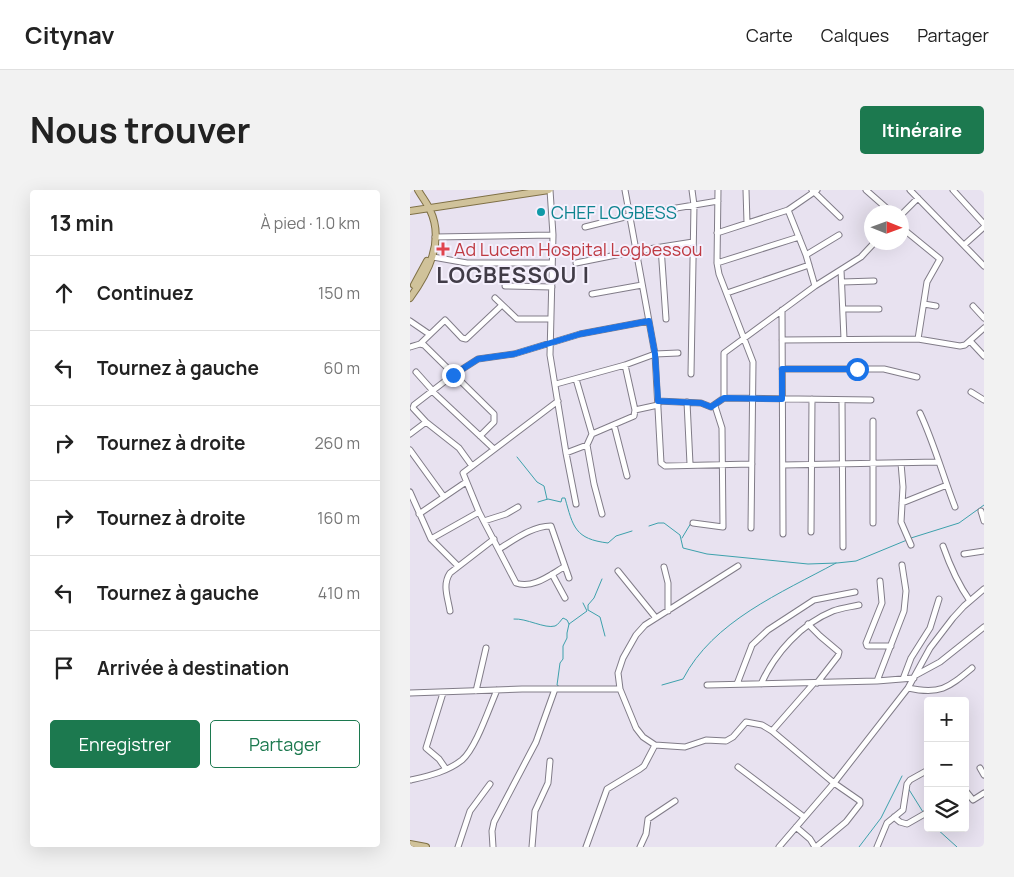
<!DOCTYPE html>
<html lang="fr">
<meta charset="utf-8">
<style>
:root{--surface:#fff;--page:#f2f2f2;--text:#222;--muted:#767676;--line:#e0e0e0;--accent:#1c794f}
body{margin:0;font-family:Manrope,sans-serif;background:var(--page);color:var(--text)}
.controls{position:absolute;right:15px;bottom:15px;display:grid;overflow:hidden;border-radius:5px;box-shadow:0 5px 20px #0002}
.controls button{width:45px;height:45px;display:grid;place-items:center;padding:0;border:0;border-bottom:1px solid var(--line);background:var(--surface);color:var(--text);font:25px sans-serif}
.compass{position:absolute;left:454px;top:15px;width:45px;height:45px;border-radius:50%;background:var(--surface);box-shadow:0 5px 20px #0002;rotate:91deg}
.stop{position:absolute;width:15px;height:15px;margin:-11px;border:4px solid #1a73e8;border-radius:50%;background:#fff}
.stop.end{background:#1a73e8;border-color:#fff;box-shadow:0 1px 5px #0008}
.list{margin:0;padding:0;list-style:none}
h2{display:flex;justify-content:space-between;align-items:center;height:65px;margin:0;padding:0 20px;font-size:21px}
h2 small{font-size:16px;font-weight:400;color:var(--muted)}
.list li{display:grid;grid-template-columns:32px 1fr auto;gap:15px;align-items:center;box-sizing:border-box;height:75px;padding:0 20px;border-top:1px solid var(--line)}
.list b{display:block;font-size:19px;white-space:nowrap}
.list em{font-size:16px;font-style:normal;color:var(--muted)}
.actions{display:flex;gap:10px;padding:15px 20px}
.actions a{flex:1;padding:11px 0;border:1px solid var(--accent);border-radius:5px;text-align:center;font-size:18px;color:var(--accent)}
.actions .main{background:var(--accent);color:#fff}
.icon{flex:none;width:28px;height:28px;fill:none;stroke:currentColor;stroke-width:2;stroke-linecap:round;stroke-linejoin:round}
.map{position:relative;flex:none;width:574px;height:657px;overflow:hidden;border-radius:5px}
header{display:flex;align-items:center;gap:30px;box-sizing:border-box;height:70px;padding:0 25px;background:var(--surface);border-bottom:1px solid var(--line)}
header strong{font-size:24px}
nav{display:flex;gap:28px;margin-inline-start:auto;font-size:18px}
.intro{display:flex;align-items:center;justify-content:space-between;box-sizing:border-box;height:120px;padding:0 30px}
h1{margin:0;font-size:35px}
.button{padding:12px 22px;border-radius:5px;background:var(--accent);color:#fff;font-size:18px;font-weight:700}
main{display:flex;gap:30px;padding:0 30px}
aside{flex:1;background:var(--surface);border-radius:5px;box-shadow:0 5px 20px #0002}
.map>svg:first-child{display:block}
</style>
<header>
<strong>Citynav</strong>
<nav><a>Carte</a><a>Calques</a><a>Partager</a></nav>
</header>
<div class="intro"><h1>Nous trouver</h1><a class="button">Itinéraire</a></div>
<main>
<aside>
<h2>13 min<small>À pied · 1.0 km</small></h2>
<ul class="list">
<li><svg class="icon" aria-label="ahead" viewBox="0 0 24 24"><path d="M12 20V5M6 11l6-6 6 6"/></svg><div><b>Continuez</b></div><em>150 m</em></li>
<li><svg class="icon" aria-label="left" viewBox="0 0 24 24"><path d="M17 20v-9H6M10 6l-5 5 5 5"/></svg><div><b>Tournez à gauche</b></div><em>60 m</em></li>
<li><svg class="icon" aria-label="right" viewBox="0 0 24 24"><path d="M7 20v-9h11M14 6l5 5-5 5"/></svg><div><b>Tournez à droite</b></div><em>260 m</em></li>
<li><svg class="icon" aria-label="right" viewBox="0 0 24 24"><path d="M7 20v-9h11M14 6l5 5-5 5"/></svg><div><b>Tournez à droite</b></div><em>160 m</em></li>
<li><svg class="icon" aria-label="left" viewBox="0 0 24 24"><path d="M17 20v-9H6M10 6l-5 5 5 5"/></svg><div><b>Tournez à gauche</b></div><em>410 m</em></li>
<li><svg class="icon" aria-label="arrive" viewBox="0 0 24 24"><path d="M6 21V4h12l-3 4 3 4H6"/></svg><div><b>Arrivée à destination</b></div></li>
</ul>
<div class="actions"><a class="main">Enregistrer</a><a>Partager</a></div>
</aside>
<div class="map">
<svg width="574" height="657" viewBox="0 0 574 657">
<rect width="100%" height="100%" fill="#e8e2f0"/>
<g fill="none" stroke-linecap="round" stroke-linejoin="round">
<!-- stream -->
<path stroke="#3da1ac" stroke-width="1" d="M107,267L127,292L134,296L137,309
M128,312L138,309L151,312L152,308H155C163,337 165,349 198,353L206,346L222,341
M239,336L248,333H254L270,345L273,358L297,364L398,374L427,373L446,371L497,350
M272,348L281,333
M501,348L549,333L574,315
M192,389L184,408L178,415V420L190,427L195,446
M104,429C116,428 135,439 145,436C148,435 151,430 153,428L157,430L159,434
M252,495L273,489C303,431 371,403 426,373
M150,497L147,495L150,473L153,469V456L157,448V443L159,434L177,421L173,413
M498,598L513,622
M515,626L518,629
M526,638L547,657
M449,657L471,628L492,586"/>
<!-- minor casing -->
<g stroke="#817c88" stroke-width="7">
<path id="minor" d="M140,0L143,45L140,165L156,263L166,314
M215,0L245,164L251,273L255,276L342,274
M308,0L307,73L309,84L343,172L341,338
M336,0L337,33
M402,0L430,27
M456,0L481,22
M500,0L574,76
M543,0L574,34
M492,24L508,8
M175,37L219,26L308,11
M492,38L530,69L517,92L508,149
M307,43L378,20L407,0
M25,47L143,45
M554,55L574,37
M251,57L256,129
M396,65L429,45
M23,67L57,73H142
M166,73L226,61L283,52
M307,73L389,47
M431,80L434,149
M432,92L464,91
M95,96L142,97
M405,96L451,67L465,52
M317,103L399,75
M182,104L232,95
M85,108L107,129H141
M514,114L526,116
M563,116L574,128
M433,119H469
M372,120L373,344
M0,131L19,144
M372,150L508,149L550,156L555,155L574,138
M560,151L574,166
M10,154L35,130L52,148L56,149L92,115
M0,157L10,154L14,155L84,224V232L70,246
M372,179H474L507,187
M6,182L23,201
M281,184L284,15L282,0
M166,189L182,244L177,255L184,294L192,324
M146,194L215,175L245,164L268,163
M22,201L84,259
M561,202L574,210
M314,208V163L405,96L396,65L378,20
M432,210L433,357
M148,211L53,283L69,322L106,393C123,399 140,385 154,377
M248,211L291,213L301,217L314,208L461,210
M277,212L280,274
M225,220L248,215
M510,223C524,253 533,286 545,317
M204,235L217,286
M0,244L16,232
M182,244L224,226L225,220L215,175
M0,260L34,307
M156,263L177,255
M491,273L493,297L491,332L501,355
M373,275L528,272
M62,276L49,258L16,232L3,218L4,215L43,185L68,169L104,164L170,144L239,131
M0,302L21,349L48,376
M492,313L537,295
M571,321L574,331
M9,324L56,292
M74,331L96,324L108,317
M283,333L313,337L312,238L305,216
M463,333V231
M401,342L402,209
M21,349L69,322
M533,356C540,376 548,394 560,411
M89,359C104,350 122,336 141,336L159,388
M554,364L574,361
M328,376L235,435L226,445L213,468L208,483L210,499L226,538L233,547L245,555L275,557L296,550L316,551L323,547L336,532L352,535L362,541L424,593L450,611V614L436,632L406,657
M254,377L258,393V421
M208,381L246,428
M142,384L155,408
M470,391L472,413L456,453L457,456H481
M40,421C38,408 32,395 40,383L84,349
M398,434L410,446L429,462L428,466L407,493
M506,485L530,472L574,437
M493,489L501,468L520,438L529,409
M467,491L494,421L496,401L492,375
M327,494L342,455L358,440L404,410L445,402
M351,494C365,463 391,434 423,421C431,418 440,417 449,415
M297,495L467,491L504,488
M498,498C530,505 538,498 562,478
M66,501L76,458
M0,503L112,499H210
M33,503L16,558L29,569L36,579
M362,541L404,493
M328,577L394,627
M570,578L574,585
M1,590C18,586 37,582 52,570C66,558 79,518 87,500
M555,600L563,610L574,603
M484,627L490,632L497,634L518,622
M386,637L400,649L405,657
M48,657L60,621L80,594
M83,657L82,641L84,632L126,552L145,499
M122,657L125,621L138,593L140,571
M176,657L197,599L230,579L234,576L245,555
M230,657L236,644L238,629L265,611
M369,657L424,593L498,498L520,458L543,428L554,416L574,399
M467,657L477,633L493,620L497,594L500,590L518,580"/>
</g>
<!-- major casing -->
<g stroke="#7f7046" stroke-width="8">
<path id="major" d="M0,21L139,0
M4,95L17,71
M0,108C18,83 35,51 20,20C17,13 12,7 8,0
M0,654L16,657"/>
</g>
<!-- minor -->
<use href="#minor" stroke="#fff" stroke-width="5"/>
<!-- major -->
<use href="#major" stroke="#d0c29a" stroke-width="6"/>
</g>
<g fill="none" stroke-linecap="round" stroke-linejoin="round">
<!-- route -->
<path stroke="#1a73e8" stroke-width="6" d="M43,185L68,169L104,164L170,144L239,131L245,164L248,211L291,213L301,217L314,208L372,209V179H447"/>
</g>
<!-- markers -->
<circle fill="#0f9aa8" stroke="#f5f0fd" stroke-width="2" cx="131" cy="22" r="5"/>
<path fill="#e0444e" stroke="#f5f0fd" stroke-width="2" d="M30.5 51.5h5v5h5v5h-5v5h-5v-5h-5v-5h5z"/>
<g text-anchor="middle" dominant-baseline="central" stroke-width="4" stroke-linejoin="round" paint-order="stroke">
<!-- culture labels -->
<g font-size="18" fill="#0d838f" stroke="#f5f0fd" text-anchor="start">
<text x="141" y="22">CHEF LOGBESS</text>
</g>
<!-- health labels -->
<g font-size="18" fill="#be3a42" stroke="#f5f0fd" text-anchor="start">
<text x="44" y="59">Ad Lucem Hospital Logbessou</text>
</g>
<!-- district labels -->
<g font-size="22" font-weight="bold" letter-spacing="1" fill="#413c47" stroke="#f5f0fd">
<text x="103" y="85">LOGBESSOU I</text>
</g>
</g>
</svg>
<div class="controls">
<button>+</button>
<button>−</button>
<button><svg class="icon" aria-label="layers" viewBox="0 0 24 24"><path d="M12 4l9 5-9 5-9-5zM3 14l9 5 9-5"/></svg></button>
</div>
<svg class="compass" viewBox="-18 -18 36 36"><path d="M0-13l5 13h-10z" fill="#e53935"/><path d="M0 13l5-13h-10z" fill="#767676"/></svg>
<div class="stop" style="left:447px;top:179px"></div>
<div class="stop end" style="left:43px;top:185px"></div>
</div>
</main>
